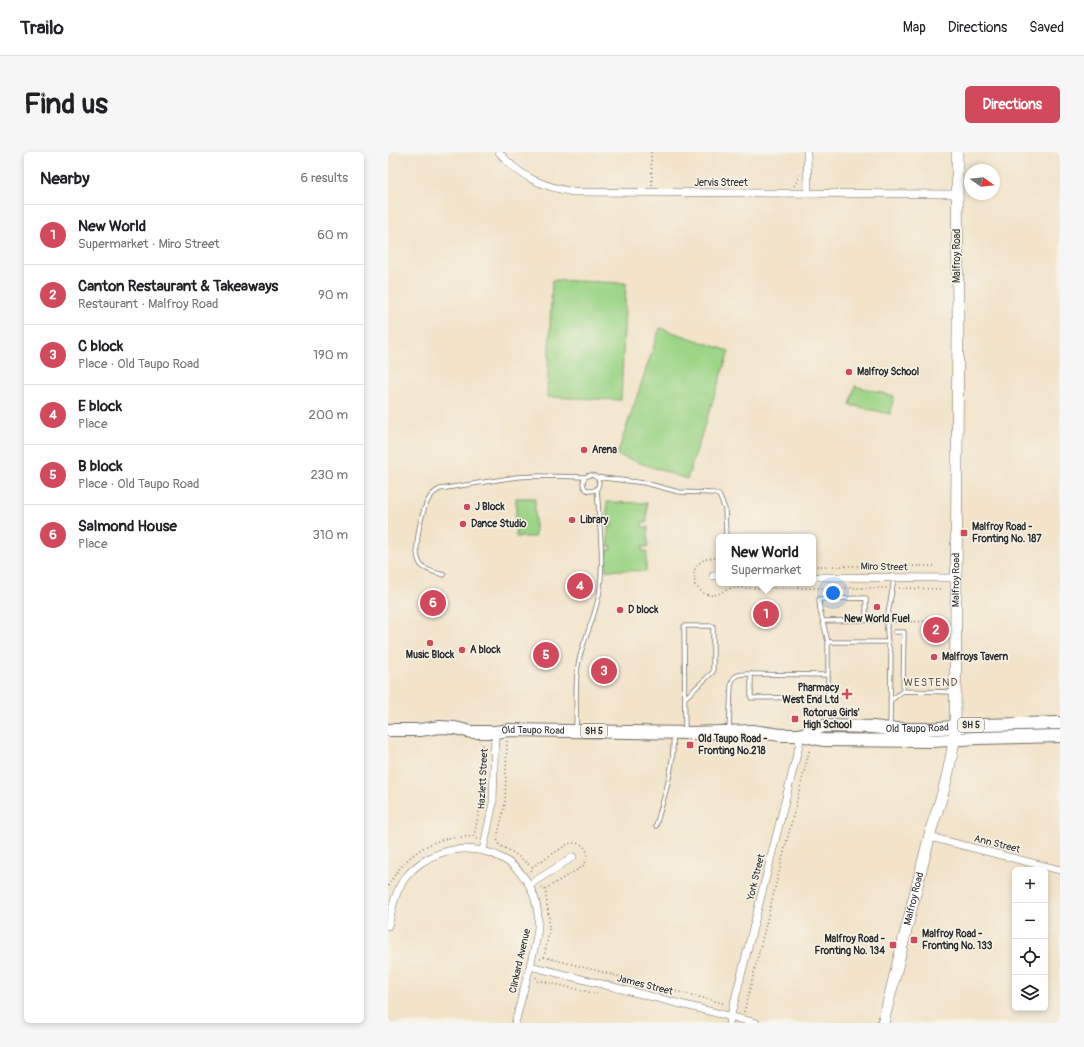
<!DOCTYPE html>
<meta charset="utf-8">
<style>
:root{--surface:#fff;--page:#f6f6f6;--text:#202124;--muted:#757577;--line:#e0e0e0;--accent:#d1495b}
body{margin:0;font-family:Pangolin,sans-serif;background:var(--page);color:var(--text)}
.controls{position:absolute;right:12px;bottom:12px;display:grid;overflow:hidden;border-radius:6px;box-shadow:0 2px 6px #0003}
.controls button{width:36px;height:36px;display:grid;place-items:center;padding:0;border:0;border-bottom:1px solid var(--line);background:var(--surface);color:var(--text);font:20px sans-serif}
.compass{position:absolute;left:576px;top:12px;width:36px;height:36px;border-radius:50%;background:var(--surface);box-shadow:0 2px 6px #0003;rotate:104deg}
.you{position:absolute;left:445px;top:441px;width:14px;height:14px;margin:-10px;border:3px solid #fff;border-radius:50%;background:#1a73e8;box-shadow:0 0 0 6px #1a73e833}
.badge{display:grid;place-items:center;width:26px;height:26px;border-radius:50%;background:var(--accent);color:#fff;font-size:13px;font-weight:700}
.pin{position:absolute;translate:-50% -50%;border:2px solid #fff;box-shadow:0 1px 4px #0006}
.popup{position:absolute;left:328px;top:382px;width:100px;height:52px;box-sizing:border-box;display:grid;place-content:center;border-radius:6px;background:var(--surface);filter:drop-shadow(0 1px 3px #0005);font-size:13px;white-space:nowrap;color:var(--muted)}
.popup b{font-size:15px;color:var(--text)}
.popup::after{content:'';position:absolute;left:50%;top:100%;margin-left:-8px;border:8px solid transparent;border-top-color:var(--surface)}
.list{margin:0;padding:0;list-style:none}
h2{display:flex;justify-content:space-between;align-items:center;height:52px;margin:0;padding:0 16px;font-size:17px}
h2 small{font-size:13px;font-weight:400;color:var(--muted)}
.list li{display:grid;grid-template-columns:26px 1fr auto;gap:12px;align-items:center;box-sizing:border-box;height:60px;padding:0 16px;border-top:1px solid var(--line)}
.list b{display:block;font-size:15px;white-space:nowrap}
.list p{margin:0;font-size:13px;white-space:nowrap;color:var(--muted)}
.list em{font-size:13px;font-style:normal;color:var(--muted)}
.icon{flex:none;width:22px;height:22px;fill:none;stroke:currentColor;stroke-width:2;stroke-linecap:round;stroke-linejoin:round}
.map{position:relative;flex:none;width:672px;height:871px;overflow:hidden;border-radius:6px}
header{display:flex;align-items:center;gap:24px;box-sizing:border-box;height:56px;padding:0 20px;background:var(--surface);border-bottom:1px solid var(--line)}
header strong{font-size:19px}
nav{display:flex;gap:22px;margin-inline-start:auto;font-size:14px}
.intro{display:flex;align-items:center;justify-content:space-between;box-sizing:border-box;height:96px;padding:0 24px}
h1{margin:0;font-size:28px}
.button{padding:10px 18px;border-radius:6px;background:var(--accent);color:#fff;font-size:14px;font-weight:700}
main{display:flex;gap:24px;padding:0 24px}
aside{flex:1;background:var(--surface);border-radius:6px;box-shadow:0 2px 6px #0003}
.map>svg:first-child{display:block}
</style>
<header>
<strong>Trailo</strong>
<nav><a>Map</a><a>Directions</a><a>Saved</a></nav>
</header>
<div class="intro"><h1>Find us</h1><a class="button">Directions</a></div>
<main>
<aside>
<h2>Nearby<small>6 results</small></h2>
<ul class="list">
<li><span class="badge">1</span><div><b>New World</b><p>Supermarket · Miro Street</p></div><em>60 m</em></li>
<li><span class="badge">2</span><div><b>Canton Restaurant &amp; Takeaways</b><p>Restaurant · Malfroy Road</p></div><em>90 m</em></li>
<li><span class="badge">3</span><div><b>C block</b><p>Place · Old Taupo Road</p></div><em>190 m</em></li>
<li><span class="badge">4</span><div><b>E block</b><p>Place</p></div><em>200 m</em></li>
<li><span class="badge">5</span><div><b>B block</b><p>Place · Old Taupo Road</p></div><em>230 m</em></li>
<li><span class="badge">6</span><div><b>Salmond House</b><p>Place</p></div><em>310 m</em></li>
</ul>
</aside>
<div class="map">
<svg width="672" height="871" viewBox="0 0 672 871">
<rect width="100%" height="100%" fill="#f7f3e8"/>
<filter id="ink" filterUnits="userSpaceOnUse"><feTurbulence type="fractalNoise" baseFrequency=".025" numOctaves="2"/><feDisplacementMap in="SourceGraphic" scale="8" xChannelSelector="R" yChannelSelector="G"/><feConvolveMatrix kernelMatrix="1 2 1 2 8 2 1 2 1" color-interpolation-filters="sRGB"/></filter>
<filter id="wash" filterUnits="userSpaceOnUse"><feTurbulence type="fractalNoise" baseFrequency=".012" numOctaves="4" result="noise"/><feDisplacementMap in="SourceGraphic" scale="16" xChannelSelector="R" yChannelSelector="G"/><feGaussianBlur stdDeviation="0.9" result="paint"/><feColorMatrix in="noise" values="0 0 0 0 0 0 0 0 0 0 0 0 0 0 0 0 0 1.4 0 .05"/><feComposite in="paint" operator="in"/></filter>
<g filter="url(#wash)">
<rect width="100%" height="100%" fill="#f2e3c9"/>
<!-- green -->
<path fill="#9dd587" stroke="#648059" d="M164,128L238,131L233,248L159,245Z
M272,176L341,199L299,327L229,303Z
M467,234L506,244L502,262L462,253Z
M128,346H147V385H128Z
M219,350L259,351V370H254V375H260V395H254V399H259L258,419L218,418L219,398H223L224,394H220V374H224V370L219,369Z"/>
</g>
<g filter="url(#ink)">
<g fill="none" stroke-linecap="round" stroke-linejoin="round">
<!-- service casing -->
<g stroke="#716b62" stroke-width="5">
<path id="service" d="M195 331a8 8 0 1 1 16 0a8 8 0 1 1-16 0Z
M207,325L257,331L291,340L325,341L331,343L337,357L338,385
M56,423C49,421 38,419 33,413C23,400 34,357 42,345C45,341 48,339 52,337L129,325L151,324L198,325
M435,469L500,468
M507,480H516L515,539
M440,490H500
M363,522V546L440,545V490L432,458L431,447L478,446V468
M502,549L515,539L566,540
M502,576L503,502C502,498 500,494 500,490C496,468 504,446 506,425
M188,577C189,554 186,527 192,504C198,482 209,460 212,437C216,404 211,369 209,336
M341,578L343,534C344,525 348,522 358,522L440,523
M297,580L296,474H325V520L297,546
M268,674C276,644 287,615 285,584"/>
</g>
<!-- minor casing -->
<g stroke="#716b62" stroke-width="8">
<path id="minor" d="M111,0C131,25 154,34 185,40L569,42
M419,0L420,41
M325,424H331
M425,425L567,426
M542,685L672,718
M95,698L105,651L107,580
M141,733L185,705
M0,774C4,758 7,739 17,726C56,677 138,692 149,756C153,777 146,797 141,818C136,836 132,853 127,871
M142,814L368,871
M341,871L411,594L412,583"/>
</g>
<!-- secondary casing -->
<g stroke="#716b62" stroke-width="12">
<g id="secondary">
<path id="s1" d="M495,871L544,674C555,644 563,613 567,581L570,173L569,0"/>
</g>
</g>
<!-- trunk casing -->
<g stroke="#716b62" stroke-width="14">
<g id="trunk">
<path id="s2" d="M0,578H32L52,575L67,576L83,580H107L122,578L302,581L364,579L393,583H412L435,588L545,589L589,586L672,584"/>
<path id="s3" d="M412,583L436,574L485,575L502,577H538L594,573L672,571"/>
</g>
</g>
<!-- path -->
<path stroke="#716b62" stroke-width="1.5" stroke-dasharray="1 3" stroke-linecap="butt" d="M263,0L264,34
M406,34L409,30L411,21
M331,407C319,404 312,408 306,419L307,433C320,449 327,443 343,436H499
M425,414H548
M511,436L552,437
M507,470L552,469
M119,589L117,651L109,687L111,693L126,701L144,715L143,721
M89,687L86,684L95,641V593L92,590
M144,715L180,692C196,687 206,702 194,715L157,737L153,735
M0,734C13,710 34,691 61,686C70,685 78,685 86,684
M156,805L338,852
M152,807L156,805L161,780V766L157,737
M148,825L151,831
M154,829L209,842
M356,860L422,596"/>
<!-- service -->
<use href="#service" stroke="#fff" stroke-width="3.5"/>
<!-- minor -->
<use href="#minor" stroke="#fff" stroke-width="7"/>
<!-- secondary -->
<use href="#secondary" stroke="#fff" stroke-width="11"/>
<!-- trunk -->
<use href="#trunk" stroke="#fff" stroke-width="12"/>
</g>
</g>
<!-- markers -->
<g fill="#d1495b" stroke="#f7f3e8" stroke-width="1.5">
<circle cx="461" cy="220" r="4"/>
<circle cx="196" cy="298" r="4"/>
<circle cx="79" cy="355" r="4"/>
<circle cx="184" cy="368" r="4"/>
<circle cx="75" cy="372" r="4"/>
<rect x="572" y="377" width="8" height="8" rx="2"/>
<circle cx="489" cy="455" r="4"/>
<circle cx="232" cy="458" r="4"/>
<circle cx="42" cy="491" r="4"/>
<circle cx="74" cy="498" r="4"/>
<circle cx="546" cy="505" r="4"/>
<path d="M457 536h4v4h4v4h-4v4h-4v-4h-4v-4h4z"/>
<rect x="403" y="563" width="8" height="8" rx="2"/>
<rect x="298" y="589" width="8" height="8" rx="2"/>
<rect x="522" y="784" width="8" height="8" rx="2"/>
<rect x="501" y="789" width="8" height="8" rx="2"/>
</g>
<g text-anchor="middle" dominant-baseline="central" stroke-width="3" stroke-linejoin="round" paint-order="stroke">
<!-- shield labels -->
<g fill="#f7f3e8" stroke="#686764" stroke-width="1">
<rect x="570" y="566" width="26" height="14" rx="3"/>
<rect x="193" y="572" width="26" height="14" rx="3"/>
</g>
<g font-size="9" font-weight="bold" fill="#2b2b2b">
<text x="583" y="573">SH 5</text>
<text x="206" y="579">SH 5</text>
</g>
<!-- street labels -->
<g font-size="10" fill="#2b2b2b" stroke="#f7f3e8">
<text x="333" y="31">Jervis Street</text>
<text transform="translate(569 104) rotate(-90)">Malfroy Road</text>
<text transform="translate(496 415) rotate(1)">Miro Street</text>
<text stroke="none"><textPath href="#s1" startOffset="452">Malfroy Road</textPath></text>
<text stroke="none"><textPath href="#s3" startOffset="119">Old Taupo Road</textPath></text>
<text stroke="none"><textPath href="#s2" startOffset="146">Old Taupo Road</textPath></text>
<text transform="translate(95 627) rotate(-87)">Hazlett Street</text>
<text transform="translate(609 692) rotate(14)">Ann Street</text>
<text transform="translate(368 725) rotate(-76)">York Street</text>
<text stroke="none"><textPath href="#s1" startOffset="128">Malfroy Road</textPath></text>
<text transform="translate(132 809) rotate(-77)">Clinkard Avenue</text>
<text transform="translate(257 833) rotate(14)">James Street</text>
</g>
<!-- poi labels -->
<g font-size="10" font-weight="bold" fill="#2b2b2b" stroke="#f7f3e8" text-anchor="start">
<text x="469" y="220">Malfroy School</text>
<text x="204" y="298">Arena</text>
<text x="87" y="355">J Block</text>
<text x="192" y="368">Library</text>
<text x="83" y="372">Dance Studio</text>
<text x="584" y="375">Malfroy Road -<tspan x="584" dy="12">Fronting No. 187</tspan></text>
<text x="240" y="458">D block</text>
<text x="489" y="467" text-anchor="middle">New World Fuel</text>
<text x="82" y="498">A block</text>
<text x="42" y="503" text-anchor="middle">Music Block</text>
<text x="554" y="505">Malfroys Tavern</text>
<text x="451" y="536" text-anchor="end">Pharmacy<tspan x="451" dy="12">West End Ltd</tspan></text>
<text x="415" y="561">Rotorua Girls'<tspan x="415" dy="12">High School</tspan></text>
<text x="310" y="587">Old Taupo Road -<tspan x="310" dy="12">Fronting No.218</tspan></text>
<text x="534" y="782">Malfroy Road -<tspan x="534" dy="12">Fronting No. 133</tspan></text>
<text x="497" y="787" text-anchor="end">Malfroy Road -<tspan x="497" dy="12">Fronting No. 134</tspan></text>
</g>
<!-- neighbourhood labels -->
<g font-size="11" letter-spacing="1" fill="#6a5449" stroke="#f7f3e8">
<text x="543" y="530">WESTEND</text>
</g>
</g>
</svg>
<div class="controls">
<button>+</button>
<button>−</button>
<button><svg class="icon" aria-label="locate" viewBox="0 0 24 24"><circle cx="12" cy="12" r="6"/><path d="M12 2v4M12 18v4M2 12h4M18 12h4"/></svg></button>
<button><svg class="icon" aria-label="layers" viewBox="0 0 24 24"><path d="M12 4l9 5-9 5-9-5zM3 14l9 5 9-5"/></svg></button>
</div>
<svg class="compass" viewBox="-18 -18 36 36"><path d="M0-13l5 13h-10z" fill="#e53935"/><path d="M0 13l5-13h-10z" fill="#757577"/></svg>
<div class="you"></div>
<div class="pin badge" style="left:378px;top:462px">1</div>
<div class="popup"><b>New World</b>Supermarket</div>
<div class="pin badge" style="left:548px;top:478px">2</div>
<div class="pin badge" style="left:216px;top:519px">3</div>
<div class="pin badge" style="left:192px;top:434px">4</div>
<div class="pin badge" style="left:158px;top:503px">5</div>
<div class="pin badge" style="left:45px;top:451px">6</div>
</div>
</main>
